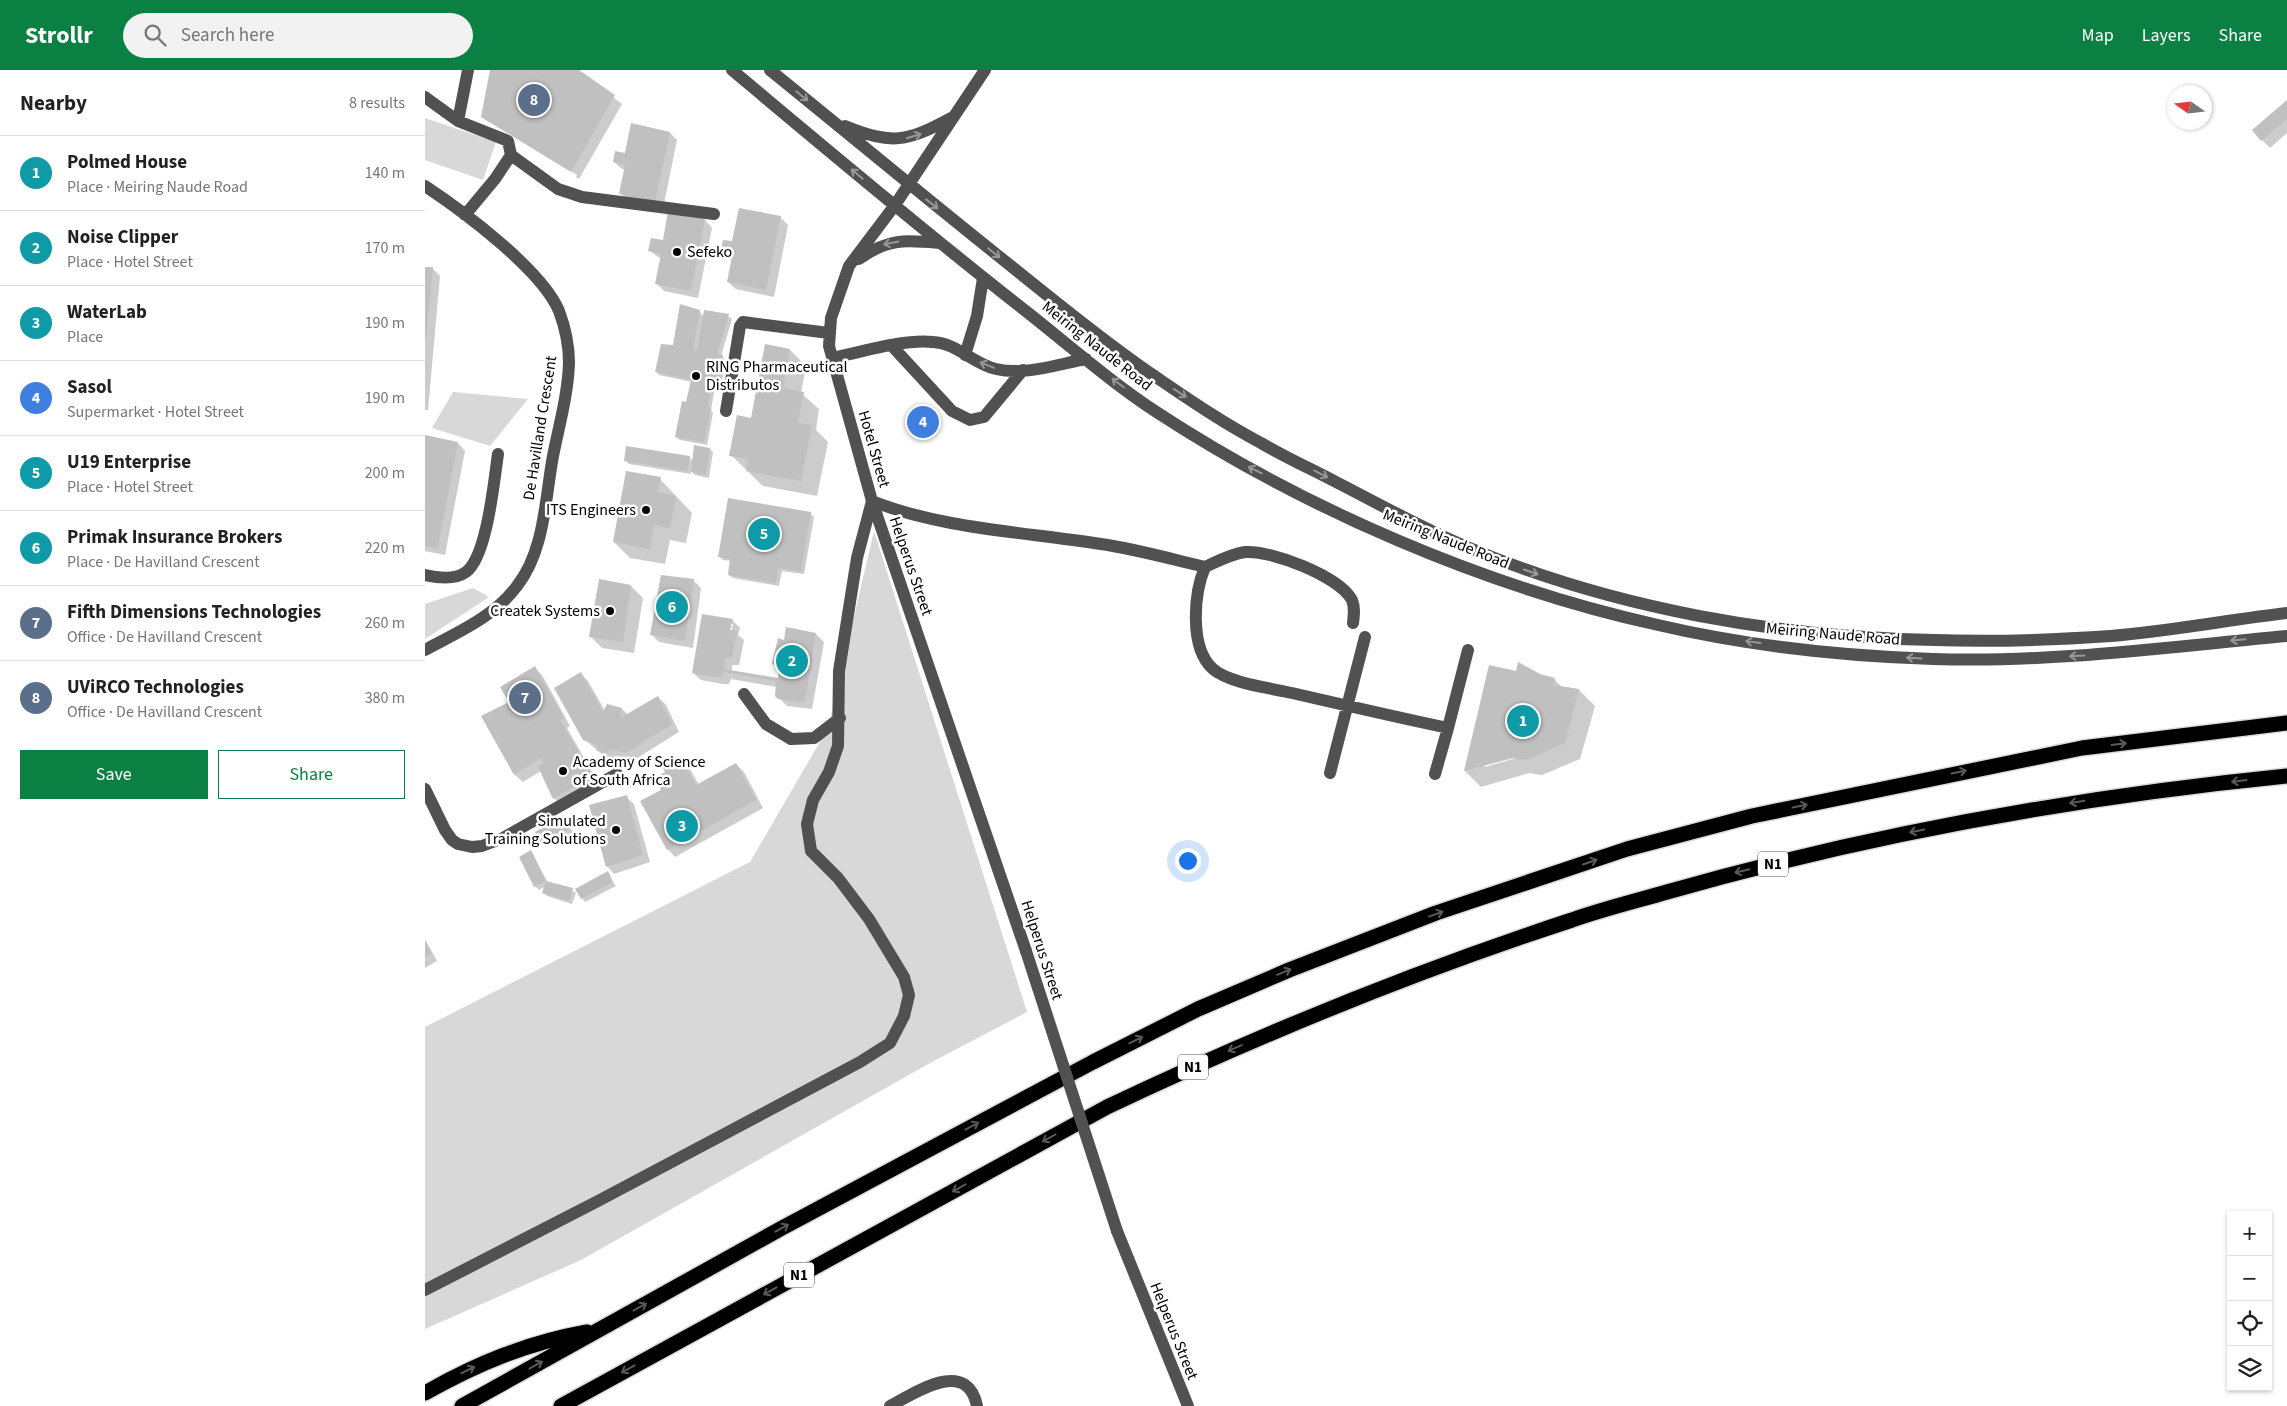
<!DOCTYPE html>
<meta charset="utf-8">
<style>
:root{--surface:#fff;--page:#f2f2f2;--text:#222;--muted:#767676;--line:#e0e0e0;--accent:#0b8043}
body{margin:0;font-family:"Source Sans 3",sans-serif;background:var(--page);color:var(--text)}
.controls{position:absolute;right:15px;bottom:15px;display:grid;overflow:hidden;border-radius:0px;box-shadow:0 1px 4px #0004}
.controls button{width:45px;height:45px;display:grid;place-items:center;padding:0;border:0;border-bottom:1px solid var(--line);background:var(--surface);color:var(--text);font:25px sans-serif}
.compass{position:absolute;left:1742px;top:15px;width:45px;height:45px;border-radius:50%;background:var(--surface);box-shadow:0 1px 4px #0004;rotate:284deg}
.you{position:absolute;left:762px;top:790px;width:18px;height:18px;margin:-12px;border:4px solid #fff;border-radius:50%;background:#1a73e8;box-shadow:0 0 0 8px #1a73e833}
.badge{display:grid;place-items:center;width:32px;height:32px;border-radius:50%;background:var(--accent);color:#fff;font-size:16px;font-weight:700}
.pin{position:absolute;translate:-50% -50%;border:2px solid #fff;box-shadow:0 1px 5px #0006}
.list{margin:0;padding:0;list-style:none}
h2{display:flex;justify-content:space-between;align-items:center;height:65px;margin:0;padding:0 20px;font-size:21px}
h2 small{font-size:16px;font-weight:400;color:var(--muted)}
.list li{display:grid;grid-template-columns:32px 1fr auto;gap:15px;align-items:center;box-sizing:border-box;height:75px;padding:0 20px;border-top:1px solid var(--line)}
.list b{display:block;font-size:19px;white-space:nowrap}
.list p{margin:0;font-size:16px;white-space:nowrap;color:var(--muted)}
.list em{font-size:16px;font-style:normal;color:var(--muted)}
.actions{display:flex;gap:10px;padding:15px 20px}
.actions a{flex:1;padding:11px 0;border:1px solid var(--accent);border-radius:0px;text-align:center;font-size:18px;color:var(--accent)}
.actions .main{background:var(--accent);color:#fff}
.icon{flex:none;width:28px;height:28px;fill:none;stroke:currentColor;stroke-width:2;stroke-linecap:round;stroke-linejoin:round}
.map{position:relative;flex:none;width:1862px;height:1336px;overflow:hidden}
header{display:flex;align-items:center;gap:30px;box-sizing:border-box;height:70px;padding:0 25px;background:var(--accent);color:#fff}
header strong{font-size:24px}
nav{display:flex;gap:28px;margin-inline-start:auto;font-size:18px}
.search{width:350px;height:45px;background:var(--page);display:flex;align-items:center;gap:12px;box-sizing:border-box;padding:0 18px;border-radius:28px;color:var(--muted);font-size:19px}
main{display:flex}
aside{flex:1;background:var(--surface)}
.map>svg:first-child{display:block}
</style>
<header>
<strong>Strollr</strong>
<div class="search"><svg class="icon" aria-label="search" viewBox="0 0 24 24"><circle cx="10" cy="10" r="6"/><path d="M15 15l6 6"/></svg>Search here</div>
<nav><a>Map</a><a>Layers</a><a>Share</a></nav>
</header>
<main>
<aside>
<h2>Nearby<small>8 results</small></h2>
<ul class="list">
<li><span class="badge" style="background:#0f9aa8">1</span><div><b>Polmed House</b><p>Place · Meiring Naude Road</p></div><em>140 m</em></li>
<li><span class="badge" style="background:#0f9aa8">2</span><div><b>Noise Clipper</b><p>Place · Hotel Street</p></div><em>170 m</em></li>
<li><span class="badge" style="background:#0f9aa8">3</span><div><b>WaterLab</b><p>Place</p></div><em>190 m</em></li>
<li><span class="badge" style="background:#3f7fe0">4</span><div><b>Sasol</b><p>Supermarket · Hotel Street</p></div><em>190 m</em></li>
<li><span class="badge" style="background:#0f9aa8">5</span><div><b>U19 Enterprise</b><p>Place · Hotel Street</p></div><em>200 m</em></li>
<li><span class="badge" style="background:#0f9aa8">6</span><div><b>Primak Insurance Brokers</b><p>Place · De Havilland Crescent</p></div><em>220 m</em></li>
<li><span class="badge" style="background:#5c6f8a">7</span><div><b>Fifth Dimensions Technologies</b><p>Office · De Havilland Crescent</p></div><em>260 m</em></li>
<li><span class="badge" style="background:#5c6f8a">8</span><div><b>UViRCO Technologies</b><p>Office · De Havilland Crescent</p></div><em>380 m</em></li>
</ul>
<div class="actions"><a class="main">Save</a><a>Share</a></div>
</aside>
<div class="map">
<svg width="1862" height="1336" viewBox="0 0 1862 1336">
<rect width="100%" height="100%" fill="#fff"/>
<!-- green -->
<path fill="#d8d8d8" d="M0,48L71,72L58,110L0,90Z
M28,322L103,329L65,376L7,358Z
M449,461L602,942L505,993L156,1190L0,1259V957L325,792L403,658Z
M48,518L64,527L0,569V534Z"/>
<!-- shadow -->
<path fill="#0003" fill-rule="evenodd" d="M67,0H152L197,34L154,109L65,53L151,107L152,105L64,50V53L58,46Z
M1862,32V63L1845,78L1837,70Z
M245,63L252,70L238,139L203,131L195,123L200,100L197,99L189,92Z
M355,147L363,155L349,227L311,219L303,212L308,186L298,178Z
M280,150L287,158L273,228L239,221L231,213L236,189L225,181Z
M7,198L15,206L3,340H0V199Z
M274,241L279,247L303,246L307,249L296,286L301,290L296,316L290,317L286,340L288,343L282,375L255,370L251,367L267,312L234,305L231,301Z
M365,280L381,296L376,323L394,339L391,360L403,372L392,426L338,416L306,385Z
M0,367L33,373L40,381L20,485L0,481Z
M285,379L288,382L284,408L270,405L266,401V404L204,394L200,390L264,387L268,391Z
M235,409L267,443L261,473L245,470L240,494L205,488L189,472Z
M385,443L389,447L379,504L357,501L354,516L308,508L304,505L306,491L298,490L294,486Z
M268,510L276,518L268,578L234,572L226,564Z
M175,511L206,516L218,528L209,583L177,578L165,566Z
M307,550L315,558L313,565L319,570L314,595H307V602L354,609L355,600L348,593L360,571L362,559L391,564L399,572L387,639L362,636L351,625L352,617L306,609L304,614H298L276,610L268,603ZM305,554H308L305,566Z
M1065,596L1129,609L1138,618L1154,620L1170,636L1155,689L1117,705L1104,703L1056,717L1040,701ZM1093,685L1094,687L1060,697V694Z
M110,598L117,605L145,656L142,658L174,714L137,736L129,728L116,701L98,712L90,705L58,646L86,632Z
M155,603L163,611L180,641L197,639L203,645L233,627L241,635L254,662L209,690L192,686L190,690L180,687L159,669Z
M256,690L264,697L274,715L311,694L319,702L338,738L250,787L243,779L237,721L242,703Z
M201,727L209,734L225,792L189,804L182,796Z
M139,747L148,762L120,777L112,763Z
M106,781L123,813L147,820L151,823L147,834L122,826L119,823L121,816L114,820L110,816Z
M182,803L191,816L160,832L151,820Z
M0,869L12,891L0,898Z"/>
<!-- building -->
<path fill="#c0c0c0" d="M65,0H154L190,25L146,102L56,47Z
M1862,30V49L1836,71L1827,60Z
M206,53L245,62L230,132L194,124L200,95L188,92L190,81L200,83Z
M314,138L356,146L341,220L302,212L308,181L296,179L298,170L307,171Z
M243,141L280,149L266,221L230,214L236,184L223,181L226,168L238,170Z
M0,197H8L1,268H0Z
M255,234L275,240L268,280L272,281L279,240L304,244L292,284L298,285L293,313L287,314L283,336L286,338L279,372L250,367L257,331L261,332L266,310L230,302L236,274L248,275Z
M340,274L365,279L358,318L379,322L373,353L387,355L376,411L321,401L323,389L304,386L312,345L326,348Z
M0,365L33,372L13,478L0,476Z
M269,375L285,378L281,405L266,402Z
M201,376L265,386L263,401L199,391Z
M201,401L236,407L233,422L251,426L245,458L229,455L225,479L188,472Z
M303,428L386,442L376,502L353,498L351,513L303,505L305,489L293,487Z
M236,505L269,509L260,571L225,565Z
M174,509L206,515L198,572L164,567Z
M277,544L308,549L305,560L312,561L307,588H300L299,599L353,608L355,596L347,594L353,568L359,570L361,557L391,563L380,631L374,632L353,629L350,626L351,611L298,602L296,607H290L267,603Z
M1093,592L1115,604L1130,608L1128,615L1154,619L1140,673L1101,690L1088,688L1039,701L1064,595L1091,601Z
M110,596L139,648L135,650L168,706L128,729L113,697L119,693L116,688L89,705L56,646L84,632L75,617Z
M156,602L178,642L182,634L197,638L195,648L233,626L247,654L201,683L184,679L183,683L171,680L172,675L158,670L129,618Z
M256,688L271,715L311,693L331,730L242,780L215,731L236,720L229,708L240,702L238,698Z
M202,725L218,785L181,797L164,735Z
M139,745L146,758L116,774L110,762Z
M106,780L121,811L109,817L94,787Z
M183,801L188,812L156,829L150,819Z
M121,811L148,818L144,831L117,823Z
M0,872L6,883L0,887Z"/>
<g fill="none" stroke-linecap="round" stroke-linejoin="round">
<!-- highway casing -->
<g stroke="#dbdbdb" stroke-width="18">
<path id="highway" d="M0,1323C53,1293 102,1273 162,1262
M37,1336L357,1158L668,992L773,939L864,900L1011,843L1202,779L1327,746L1657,678L1862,653
M136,1336L682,1037C834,965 988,902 1147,850C1178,839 1211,831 1242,822C1445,764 1652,727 1862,706"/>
</g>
<!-- minor -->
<path stroke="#515151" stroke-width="12" d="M307,0C405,82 502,164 602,242C645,276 687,313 733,343C880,439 1061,517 1233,555C1323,576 1415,586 1508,589C1626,593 1744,577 1862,566
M345,0C424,64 502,129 581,192C627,229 673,267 722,301C759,326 796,352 836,373C860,387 886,399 911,412C956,435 1000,460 1047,479C1192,539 1352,567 1509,570C1568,572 1627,570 1686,566C1745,561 1803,550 1862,543
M560,0L470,135L424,196L406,248L404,276L447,431L601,881
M0,27L33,51L83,71L86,85L133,119L157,127L289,144
M33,51L43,0
M420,56C467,75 482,72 526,48
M0,116C38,141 117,200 134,241C140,257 144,277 144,293C143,324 134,356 128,386C120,429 120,480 92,516C69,547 33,562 0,580
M40,145L70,109L86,85
M434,189C463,168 481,170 514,173
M467,276L527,341L545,350L559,347L598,300
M540,285L552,246L558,208
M407,288C437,282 477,269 508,272C532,273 548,294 571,299C599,306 634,294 661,289
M301,341L315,256L318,252L404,263
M447,431C517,459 601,462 676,474C711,479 746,489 780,497C769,523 764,578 788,599C804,613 845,618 867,623C919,635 971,647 1023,658L1043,580
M780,497C793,491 806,484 820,482C846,480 914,506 927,530C930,537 929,545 928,553
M0,505C13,508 30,510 41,502C62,487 69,411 73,384
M319,624L341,654L366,669L389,668L415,648
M905,703L940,567
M1010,704L1023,658
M0,719L20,760L27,770L33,774L47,777L57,776L78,768L192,704
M692,1161L763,1336
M0,1220L173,1131L435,992L465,973L479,946L484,925L479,907L444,849L413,808L386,781L382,754L388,730L404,702L413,676L414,601L432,488L447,431
M465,1336C490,1323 542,1287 552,1336"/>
<!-- highway -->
<use href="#highway" stroke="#000" stroke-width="15"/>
<!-- minor-bridge -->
<path stroke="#515151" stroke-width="12" d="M601,881L692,1161"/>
</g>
<!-- one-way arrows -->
<defs><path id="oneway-shaft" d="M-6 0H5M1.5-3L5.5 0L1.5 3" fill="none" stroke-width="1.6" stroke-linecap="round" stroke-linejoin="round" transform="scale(1.25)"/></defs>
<g stroke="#979797">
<use href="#oneway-shaft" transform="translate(377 26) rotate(39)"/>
<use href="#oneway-shaft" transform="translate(489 66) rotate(-17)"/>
<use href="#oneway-shaft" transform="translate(432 104) rotate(-140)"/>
<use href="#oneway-shaft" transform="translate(507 134) rotate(38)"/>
<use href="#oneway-shaft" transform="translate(466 173) rotate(169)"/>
<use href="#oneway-shaft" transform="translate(569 183) rotate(39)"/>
<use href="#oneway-shaft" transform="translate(562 295) rotate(-158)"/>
<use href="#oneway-shaft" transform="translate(693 313) rotate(-143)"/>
<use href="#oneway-shaft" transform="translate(755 323) rotate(34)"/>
<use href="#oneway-shaft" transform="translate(830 400) rotate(-153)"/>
<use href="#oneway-shaft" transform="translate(896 404) rotate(27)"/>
<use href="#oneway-shaft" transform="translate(1106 502) rotate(19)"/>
<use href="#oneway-shaft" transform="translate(1813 570) rotate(175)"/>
<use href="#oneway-shaft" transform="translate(1328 572) rotate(-172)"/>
<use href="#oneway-shaft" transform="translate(1652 586) rotate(177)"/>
<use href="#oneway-shaft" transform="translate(1489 588) rotate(-177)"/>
</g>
<g stroke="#595959">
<use href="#oneway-shaft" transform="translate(1694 674) rotate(-7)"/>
<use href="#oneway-shaft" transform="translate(1534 702) rotate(-12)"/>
<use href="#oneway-shaft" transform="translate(1814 711) rotate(173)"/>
<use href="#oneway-shaft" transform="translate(1652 732) rotate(171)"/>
<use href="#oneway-shaft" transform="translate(1375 736) rotate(-12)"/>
<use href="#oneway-shaft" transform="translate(1492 761) rotate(168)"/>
<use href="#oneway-shaft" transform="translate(1165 792) rotate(-19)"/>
<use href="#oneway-shaft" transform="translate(1317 801) rotate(166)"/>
<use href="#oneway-shaft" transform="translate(1011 844) rotate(-20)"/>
<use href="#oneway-shaft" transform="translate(859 902) rotate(-23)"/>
<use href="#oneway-shaft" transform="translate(711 970) rotate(-27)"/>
<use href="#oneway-shaft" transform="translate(810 978) rotate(157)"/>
<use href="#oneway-shaft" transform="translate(547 1056) rotate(-28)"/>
<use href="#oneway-shaft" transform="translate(624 1068) rotate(151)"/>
<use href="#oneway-shaft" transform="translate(534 1118) rotate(151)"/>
<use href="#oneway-shaft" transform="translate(357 1158) rotate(-29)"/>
<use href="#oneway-shaft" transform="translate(345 1221) rotate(151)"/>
<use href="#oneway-shaft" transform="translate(215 1237) rotate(-29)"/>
<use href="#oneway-shaft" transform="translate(111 1295) rotate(-29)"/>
<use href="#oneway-shaft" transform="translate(203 1299) rotate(151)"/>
<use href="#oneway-shaft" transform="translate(43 1300) rotate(-26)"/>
</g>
<!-- markers -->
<g fill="#000" stroke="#fff" stroke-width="2">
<circle cx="252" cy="182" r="5"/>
<circle cx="271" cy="306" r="5"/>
<circle cx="221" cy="440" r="5"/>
<circle cx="185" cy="541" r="5"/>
<circle cx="138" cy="701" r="5"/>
<circle cx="191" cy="760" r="5"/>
</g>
<g text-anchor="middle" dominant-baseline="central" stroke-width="5" stroke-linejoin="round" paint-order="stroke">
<!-- shield labels -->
<g fill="#fff" stroke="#4c4c4c" stroke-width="1">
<rect x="1333" y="781.5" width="30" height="25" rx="4"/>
<rect x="753" y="984.5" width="30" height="25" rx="4"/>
<rect x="359" y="1192.5" width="30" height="25" rx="4"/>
</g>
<g font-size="15" font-weight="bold" fill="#000">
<text x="1348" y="794">N1</text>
<text x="768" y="997">N1</text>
<text x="374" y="1205">N1</text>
</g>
<!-- poi labels -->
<g font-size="16" fill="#000" stroke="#fff" text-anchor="start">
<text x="262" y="182">Sefeko</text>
<text x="281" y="297">RING Pharmaceutical<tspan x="281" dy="18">Distributos</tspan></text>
<text x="211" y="440" text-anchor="end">ITS Engineers</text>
<text x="175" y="541" text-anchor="end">Createk Systems</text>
<text x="148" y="692">Academy of Science<tspan x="148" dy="18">of South Africa</tspan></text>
<text x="181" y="751" text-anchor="end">Simulated<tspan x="181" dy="18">Training Solutions</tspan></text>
</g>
<!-- street labels -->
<g font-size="16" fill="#000" stroke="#fff">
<text transform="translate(672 276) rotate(38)">Meiring Naude Road</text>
<text transform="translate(115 358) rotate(-81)">De Havilland Crescent</text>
<text transform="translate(449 379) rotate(74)">Hotel Street</text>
<text transform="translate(1021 469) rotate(22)">Meiring Naude Road</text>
<text transform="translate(486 496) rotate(71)">Helperus Street</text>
<text transform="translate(1408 564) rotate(5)">Meiring Naude Road</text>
<text transform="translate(617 880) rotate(72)">Helperus Street</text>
<text transform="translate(749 1261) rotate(68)">Helperus Street</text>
</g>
</g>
</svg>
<div class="controls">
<button>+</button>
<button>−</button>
<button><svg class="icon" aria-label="locate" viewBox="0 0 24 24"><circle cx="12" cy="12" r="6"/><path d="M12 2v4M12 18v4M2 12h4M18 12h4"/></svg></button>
<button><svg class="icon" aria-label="layers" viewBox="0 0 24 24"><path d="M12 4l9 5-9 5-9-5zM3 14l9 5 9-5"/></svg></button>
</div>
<svg class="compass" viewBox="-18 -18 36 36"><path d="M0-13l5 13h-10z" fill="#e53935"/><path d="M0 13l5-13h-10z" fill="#767676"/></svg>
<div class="you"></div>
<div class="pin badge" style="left:1098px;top:651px;background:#0f9aa8">1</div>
<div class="pin badge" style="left:367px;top:591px;background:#0f9aa8">2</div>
<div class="pin badge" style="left:257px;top:756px;background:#0f9aa8">3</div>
<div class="pin badge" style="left:498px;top:352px;background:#3f7fe0">4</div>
<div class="pin badge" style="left:339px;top:464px;background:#0f9aa8">5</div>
<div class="pin badge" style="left:247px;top:537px;background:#0f9aa8">6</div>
<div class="pin badge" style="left:100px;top:628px;background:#5c6f8a">7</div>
<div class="pin badge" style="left:109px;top:30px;background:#5c6f8a">8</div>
</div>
</main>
